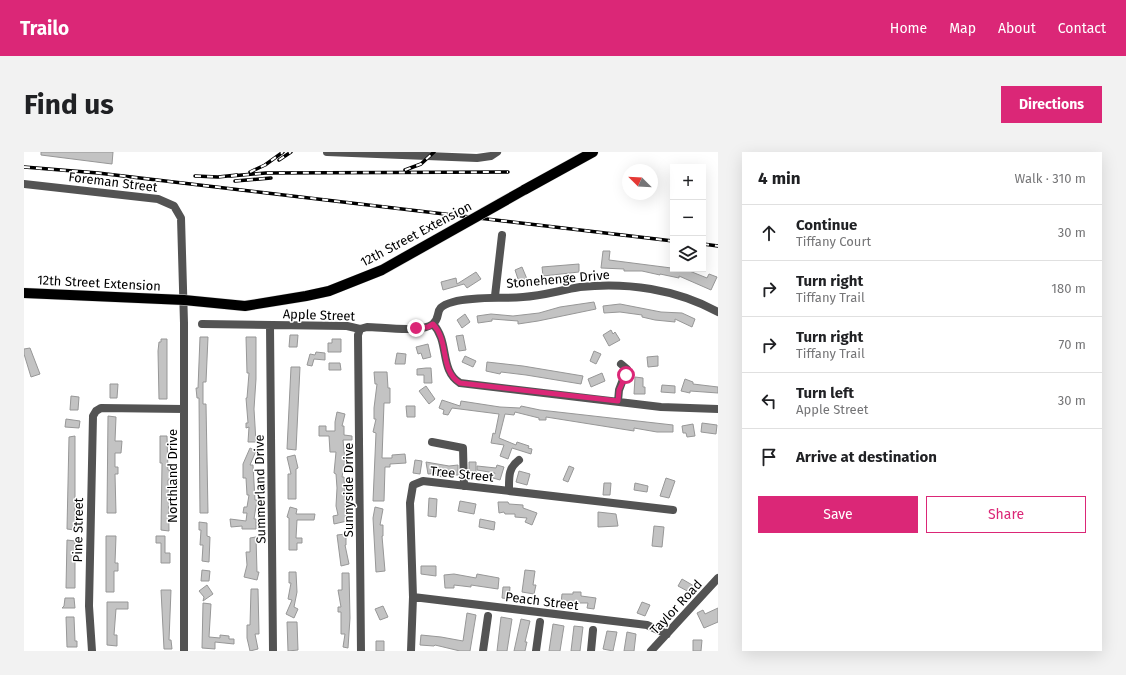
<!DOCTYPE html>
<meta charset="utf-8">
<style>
:root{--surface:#fff;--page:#f2f2f2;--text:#202124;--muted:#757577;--line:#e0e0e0;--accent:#db2777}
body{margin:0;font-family:"Fira Sans",sans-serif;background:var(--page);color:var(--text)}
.controls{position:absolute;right:12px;top:12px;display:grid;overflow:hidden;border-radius:0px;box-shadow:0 4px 16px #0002}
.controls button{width:36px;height:36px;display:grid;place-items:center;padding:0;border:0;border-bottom:1px solid var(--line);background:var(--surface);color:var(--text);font:20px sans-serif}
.compass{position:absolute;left:598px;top:12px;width:36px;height:36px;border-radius:50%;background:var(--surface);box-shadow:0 4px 16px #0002;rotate:294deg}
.stop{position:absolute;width:12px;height:12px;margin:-9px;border:3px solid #db2777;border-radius:50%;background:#fff}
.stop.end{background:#db2777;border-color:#fff;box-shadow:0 1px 4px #0008}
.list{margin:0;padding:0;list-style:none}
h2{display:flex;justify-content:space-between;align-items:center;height:52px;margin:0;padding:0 16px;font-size:17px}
h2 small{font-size:13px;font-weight:400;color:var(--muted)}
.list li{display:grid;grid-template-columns:26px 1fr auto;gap:12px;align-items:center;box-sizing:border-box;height:56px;padding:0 16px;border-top:1px solid var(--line)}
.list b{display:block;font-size:15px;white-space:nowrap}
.list p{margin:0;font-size:13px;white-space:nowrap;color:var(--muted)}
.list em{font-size:13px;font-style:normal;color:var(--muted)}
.actions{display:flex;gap:8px;padding:12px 16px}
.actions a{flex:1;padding:9px 0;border:1px solid var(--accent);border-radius:0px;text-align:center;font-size:14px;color:var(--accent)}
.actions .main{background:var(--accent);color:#fff}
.icon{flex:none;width:22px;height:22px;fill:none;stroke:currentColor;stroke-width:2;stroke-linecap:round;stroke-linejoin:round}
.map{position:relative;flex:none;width:694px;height:499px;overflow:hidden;border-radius:0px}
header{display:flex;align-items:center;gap:24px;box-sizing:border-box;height:56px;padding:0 20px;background:var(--accent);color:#fff}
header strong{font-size:19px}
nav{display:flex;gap:22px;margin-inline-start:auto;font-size:14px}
.intro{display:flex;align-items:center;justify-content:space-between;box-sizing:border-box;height:96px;padding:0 24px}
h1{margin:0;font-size:28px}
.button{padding:10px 18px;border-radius:0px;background:var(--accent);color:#fff;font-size:14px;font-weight:700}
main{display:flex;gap:24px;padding:0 24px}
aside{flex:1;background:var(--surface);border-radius:0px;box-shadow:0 4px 16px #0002}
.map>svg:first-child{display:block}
</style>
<header>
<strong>Trailo</strong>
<nav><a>Home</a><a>Map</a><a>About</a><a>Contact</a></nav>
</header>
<div class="intro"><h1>Find us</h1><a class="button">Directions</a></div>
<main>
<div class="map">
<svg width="694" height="499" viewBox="0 0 694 499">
<rect width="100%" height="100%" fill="#fff"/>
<!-- building -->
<path fill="#c3c3c3" stroke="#979797" d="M17,0H89L88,12L17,3Z
M579,99H586L585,108L663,118L683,126L685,122L693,125L687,138L655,124V126L636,122V123L618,119H600V117L577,116Z
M555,112V120L519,124L518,115Z
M498,115L503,127L495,130L491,118Z
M452,120L457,127L443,136L440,132L419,138L417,130L432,126L433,132Z
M570,150L572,157L514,169L494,172V169L468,167V169L454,171L453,164L467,162L489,164L515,161L536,155Z
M596,152L637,160L658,161L671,167L668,175L651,167V170L631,168L618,165V163L596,160L580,161L579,154Z
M441,162L446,170L438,176L433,168Z
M587,178L589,182L591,180L596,188L585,194L579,183Z
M266,183H274L273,195H265Z
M439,183L442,198L435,199L432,184Z
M176,185H184L182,230H179V252H182L184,361H176L175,246H173L172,236H174Z
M222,185H232V227L230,257L232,290H224L225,275L222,276V271H224L222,246H223L225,221H223Z
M137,187H143V247H135L134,199L135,190H137Z
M308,187H317V200H304V191H308Z
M404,192L407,205L399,207L397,201L394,202L392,195Z
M6,196L16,222L7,225L0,202V197Z
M570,199L577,202L572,212L566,209Z
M292,200L301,201V208L290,207L288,214L283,213L286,202L291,203Z
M373,201L382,202L381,212H371Z
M441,204L452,209L449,215L438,210Z
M634,204V214L624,215L623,205Z
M463,210L499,214L559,224L557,232L502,223L477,220L476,222L462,219Z
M305,211H316L317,218H305Z
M267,215H276L272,298L263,297Z
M402,216H407L408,231H400V223H393V217Z
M350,220H363L364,236H366V251H360L358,306H368V303L381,302L382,311L366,312V315H361L360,349H349L352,281L349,280L352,267H350V256L353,232H351Z
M578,221L581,229L567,235L564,227Z
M611,225L619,226V235H621V242H610Z
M661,227L669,230V232L694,235V241L666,239V241L657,239Z
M86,232H94L93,246H86Z
M638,233L651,234V241L637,240Z
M402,234L411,247L405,252L395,239Z
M47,244L55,245L54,258H46Z
M418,248L436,254L437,249L476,255L496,256L497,254L516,258L649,273V280H633L610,276V279L522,265V268H515V266L491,260L490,263L481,262L475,286L492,293L493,290L505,294L504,296L508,297L507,302L488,296L484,307L476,304L480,293L467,291L469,281L471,282L475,262L428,256L424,263L419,262L420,258L415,256Z
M382,254H391V265H383Z
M313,260L321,262L318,274H320V283L328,284V288H319L321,308L318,325H320L321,344H323L321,359L323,369L310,372L309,364L314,363L312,354L313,336L312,322L310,321L312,300H306L305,284H295V274H302V279H311V270Z
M84,264L92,265L91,289H98L97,301H91V315H94V322H91L92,361H83Z
M42,267L56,269L55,276L41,275Z
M678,271L693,273L692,282L677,280Z
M669,272L671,284L663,285L662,281H659L658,274Z
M51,284V378L43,377L45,285Z
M136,284H143L144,318H146V328H144L145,379L137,378L138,311H136Z
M226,296L232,299L226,313H229L231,348H233L230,367H232V377H218V374L207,375L206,367L222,369L223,361H219L220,355H223L225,343H223L222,326H219V312Z
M271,303L274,316L272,317V347H264V322H267L263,305Z
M391,308L398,309L396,322L389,321Z
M402,310L425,314L434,313V323H421L420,325L413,324L414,321L404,322Z
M445,310H452V323L445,322Z
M473,313L480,315L476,328L469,326L471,321L453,318V314L472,316Z
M545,314L550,316L544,330L539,328Z
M495,319L506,322L503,333L492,330Z
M642,326L651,329L645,346L636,344Z
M580,331H587L586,343H579Z
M611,331L624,334L623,340L610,338Z
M405,346L413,347L412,365L404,364Z
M436,349L452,352L450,362L434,359Z
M474,350H484L485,352L499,353V356L513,361L508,373L501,370L503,366L491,365V362H481L480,360L475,361Z
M266,355L273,357L272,362H291L290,368H273L272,386H278V391H273V398H265V366L263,365Z
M351,355L359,357L356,373H359V384H358L361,419L352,420L349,366Z
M574,360L592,362L594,374L574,375Z
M456,367L471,370L470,378L455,375Z
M175,370L183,371V384L186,385L185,410L178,409L179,393H176L177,378H175Z
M630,374L640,375L638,395L628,394Z
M322,382V393H321L325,412L317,414L313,383Z
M82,384H92L91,411H94V419H90V440H82Z
M132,384H141V401H146V411H137V391H132Z
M232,385L233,420H235L233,428L220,425L223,413L222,400H226V386Z
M43,388L51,389V436H42Z
M397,414H412V424L397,422Z
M178,418L186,419L185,429H177Z
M501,418L511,419L509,433H512L510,442L498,440Z
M265,420H272L273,440L270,455L274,457L270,466L262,462L268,448L264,447L267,431H265Z
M318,421H325L326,466L324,496L319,495L321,482H317V460H314V455H317L314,438H318Z
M430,422L452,426L453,422L475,426L474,437L447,433V435L430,433V436H421L420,423Z
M658,427L670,434L667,441L654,434Z
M183,433L189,442L179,449L180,445L175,439Z
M479,435H486L485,447L478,446Z
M227,437H234L235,482H231L234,497L226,499L223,486V473H226Z
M137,438H147L145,488H147L148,497H140Z
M549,440H557V444L572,446L570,457L563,456L564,451H537L538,442H549Z
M41,446H50L51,456H38L40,454Z
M83,450H104V457H92L90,483H93V494L83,493Z
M618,450L626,453L621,464L613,461Z
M179,451L187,452L185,485L196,486V483L205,484V487H210V492L191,490V497L178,496Z
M359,454L364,465L356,468L351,457Z
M694,456V470L680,476L673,461L679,458L681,462Z
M443,461L452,463L446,499H436L411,493L410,494L396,493L397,483L417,485L439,489Z
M42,465H50L51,489H53V495H43Z
M477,465L488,467L483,499H473Z
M497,467L506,469L501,490H503L501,499H490Z
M263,470H273L274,498L264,499Z
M529,472L540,474L536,499H525Z
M550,474L559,475L556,499H547Z
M583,479L593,480L589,499L579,497Z
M603,480L612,482L610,499H600Z
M669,488H678L677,499H669Z
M352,489H360V499H352Z"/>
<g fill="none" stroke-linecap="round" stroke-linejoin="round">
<!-- major casing -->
<g stroke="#dbdbdb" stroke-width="11">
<path id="major" d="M500,38L569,0"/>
</g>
<!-- minor -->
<path stroke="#535353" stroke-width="8" d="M303,0L453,6L467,4L473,0
M0,32L134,47L150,54L157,66L160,171V499
M471,144L478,83
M178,172L323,174L336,177L343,175C357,175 398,181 409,172C419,163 407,156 429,150C453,144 476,147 499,145C518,144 537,138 556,135C603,130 652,137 694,160
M409,172C426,190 415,218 436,231L637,255L694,257
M246,174L249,499
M336,177L334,183L337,499
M594,249L595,238L603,217L597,212
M408,290L439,296L440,334
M485,339C485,325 484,316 495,308
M389,445L623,473L643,482
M68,499L65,454L69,264L72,259L77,256L160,257
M387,499L389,445L386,351L389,333L399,329L649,358
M459,499L464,464
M512,499L516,470
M567,499L569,478
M627,499L694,426"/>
<!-- major -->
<use href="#major" stroke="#000" stroke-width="10"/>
<!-- rail casing -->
<g stroke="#000" stroke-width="3.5">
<path id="rail" d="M255,8L267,0
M0,15L74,21L649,89
M381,18L397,12L410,0
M226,20L241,13L259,0
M171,24L194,25L213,23
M207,24L242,21L484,20
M211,29L247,26
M679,92L694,94"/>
</g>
<!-- rail -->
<use href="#rail" stroke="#fff" stroke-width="2" stroke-dasharray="6" stroke-linecap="butt"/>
<!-- major-bridge casing -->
<g stroke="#dbdbdb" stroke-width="11" stroke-linecap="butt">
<path id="major-bridge" d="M0,141L160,148L221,154L282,144L305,139L358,118L500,38"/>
</g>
<!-- major-bridge -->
<use href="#major-bridge" stroke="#000" stroke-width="10"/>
</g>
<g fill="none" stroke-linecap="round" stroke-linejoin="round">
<!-- route -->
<path stroke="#db2777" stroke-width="5" d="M392,176L404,175L409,172C426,190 415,218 436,231L594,249L595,238L602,223"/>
</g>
<g text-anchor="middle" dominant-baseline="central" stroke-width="3" stroke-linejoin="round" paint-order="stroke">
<!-- street labels -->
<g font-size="13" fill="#000" stroke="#fff">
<text transform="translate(89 30) rotate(7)">Foreman Street</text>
<text transform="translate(392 82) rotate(-28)">12th Street Extension</text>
<text transform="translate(534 127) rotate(-5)">Stonehenge Drive</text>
<text transform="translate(75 131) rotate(3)">12th Street Extension</text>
<text transform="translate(295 163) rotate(2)">Apple Street</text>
<text transform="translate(438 322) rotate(6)">Tree Street</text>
<text transform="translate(148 324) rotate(-90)">Northland Drive</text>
<text transform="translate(236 337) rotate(-91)">Summerland Drive</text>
<text transform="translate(324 338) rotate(-90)">Sunnyside Drive</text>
<text transform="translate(54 378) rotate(-89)">Pine Street</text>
<text transform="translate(518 449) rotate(7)">Peach Street</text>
<text transform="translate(652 455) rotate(-47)">Taylor Road</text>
</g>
</g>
</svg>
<div class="controls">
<button>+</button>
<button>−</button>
<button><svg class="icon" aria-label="layers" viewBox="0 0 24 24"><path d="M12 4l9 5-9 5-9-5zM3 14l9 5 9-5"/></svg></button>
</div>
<svg class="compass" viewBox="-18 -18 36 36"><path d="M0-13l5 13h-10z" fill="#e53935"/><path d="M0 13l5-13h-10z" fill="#757577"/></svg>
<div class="stop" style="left:602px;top:223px"></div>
<div class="stop end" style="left:392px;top:176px"></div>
</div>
<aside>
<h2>4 min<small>Walk · 310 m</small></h2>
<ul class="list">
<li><svg class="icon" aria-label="ahead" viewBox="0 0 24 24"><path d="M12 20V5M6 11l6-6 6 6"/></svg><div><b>Continue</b><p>Tiffany Court</p></div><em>30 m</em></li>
<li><svg class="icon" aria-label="right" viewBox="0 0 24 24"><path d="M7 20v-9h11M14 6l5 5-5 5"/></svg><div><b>Turn right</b><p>Tiffany Trail</p></div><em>180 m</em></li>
<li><svg class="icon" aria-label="right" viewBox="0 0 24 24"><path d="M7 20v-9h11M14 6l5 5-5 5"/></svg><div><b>Turn right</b><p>Tiffany Trail</p></div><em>70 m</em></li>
<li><svg class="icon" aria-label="left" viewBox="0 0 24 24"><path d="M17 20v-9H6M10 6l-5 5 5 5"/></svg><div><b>Turn left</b><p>Apple Street</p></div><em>30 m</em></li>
<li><svg class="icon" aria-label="arrive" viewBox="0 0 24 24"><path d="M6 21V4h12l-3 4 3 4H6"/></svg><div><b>Arrive at destination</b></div></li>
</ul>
<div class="actions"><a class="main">Save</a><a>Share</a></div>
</aside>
</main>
